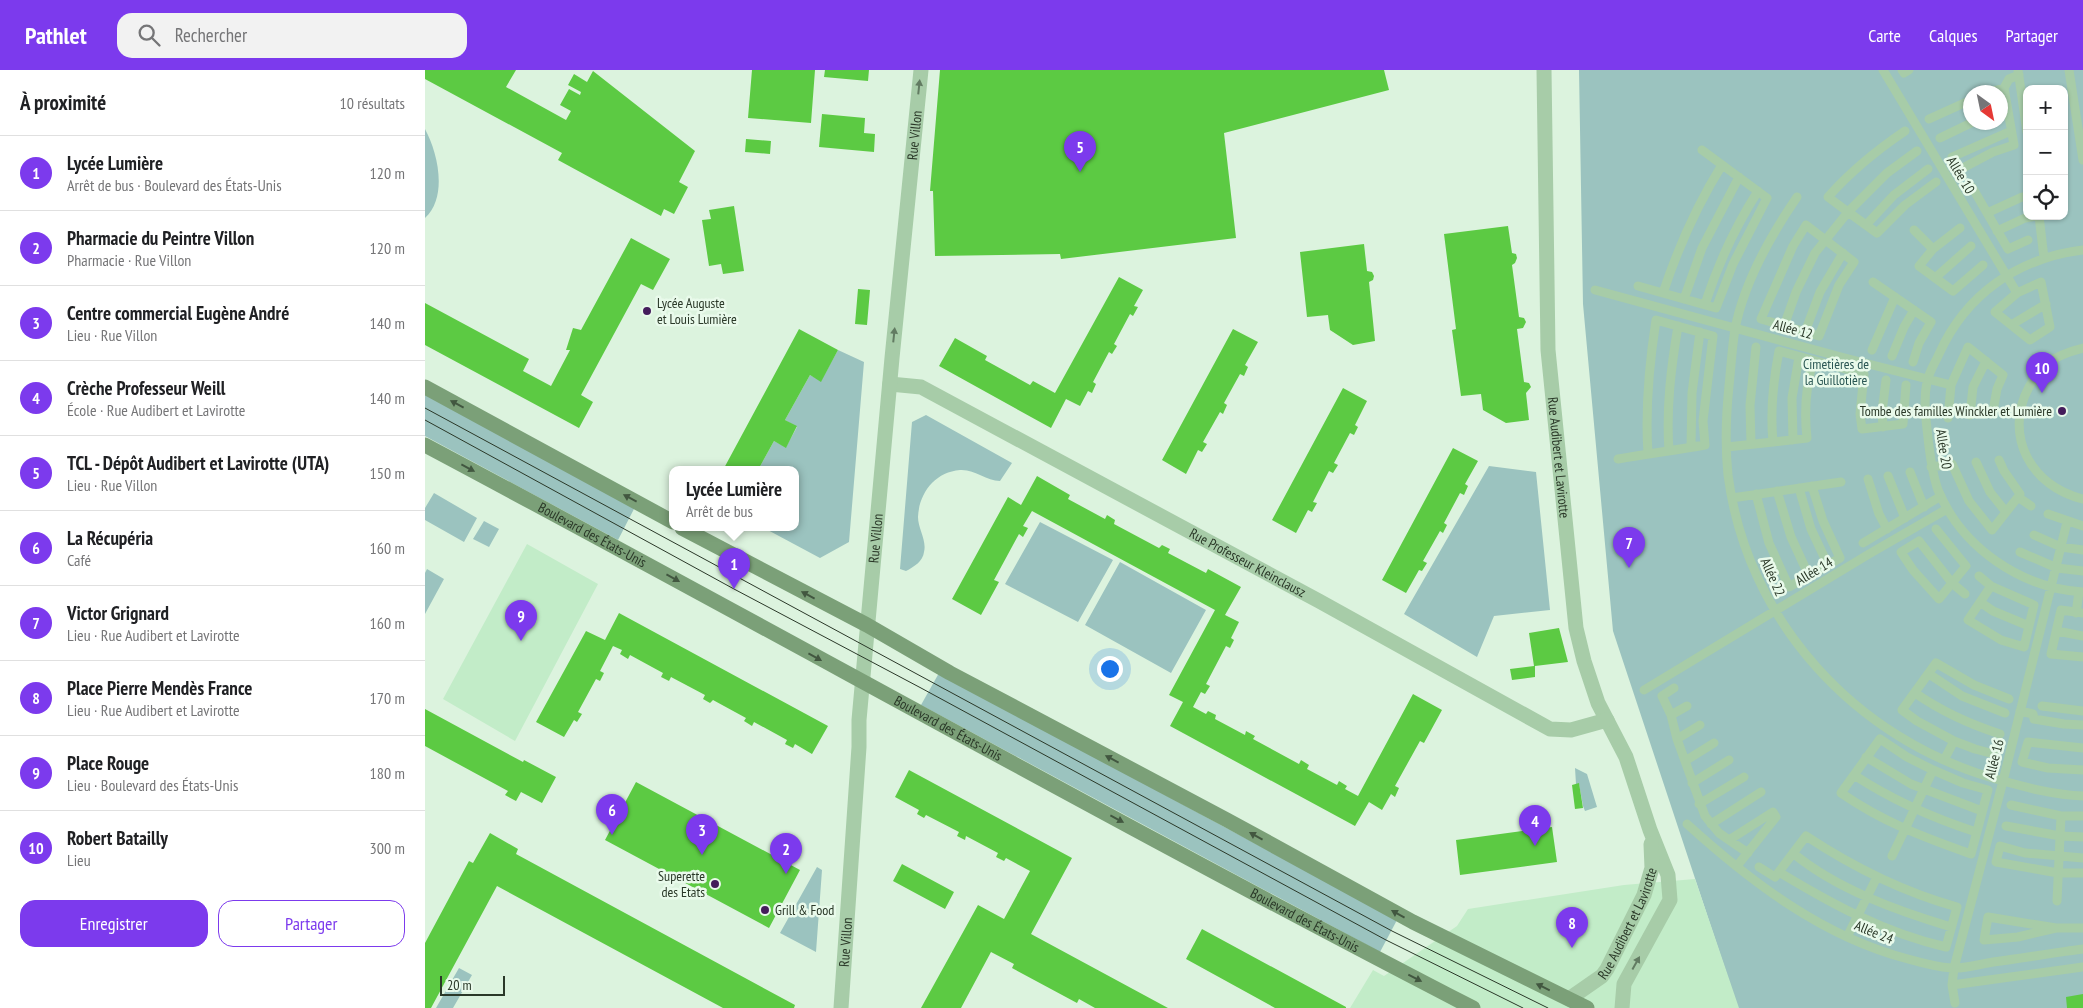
<!DOCTYPE html>
<html lang="fr">
<meta charset="utf-8">
<style>
:root{--surface:#fff;--page:#f2f2f2;--text:#202124;--muted:#757577;--line:#e0e0e0;--accent:#7c3aed}
body{margin:0;font-family:"PT Sans Narrow",sans-serif;background:var(--page);color:var(--text)}
.controls{position:absolute;right:15px;top:15px;display:grid;overflow:hidden;border-radius:10px;box-shadow:0 1px 4px #0004}
.controls button{width:45px;height:45px;display:grid;place-items:center;padding:0;border:0;border-bottom:1px solid var(--line);background:var(--surface);color:var(--text);font:25px sans-serif}
.compass{position:absolute;left:1538px;top:15px;width:45px;height:45px;border-radius:50%;background:var(--surface);box-shadow:0 1px 4px #0004;rotate:147deg}
.scale{position:absolute;left:15px;bottom:12px;width:65px;box-sizing:border-box;padding-left:5px;border:2px solid #2a3828;border-top:0;font-size:14px;line-height:18px;white-space:nowrap;color:#2a3828;-webkit-text-stroke:4px #e9faeb;paint-order:stroke}
.you{position:absolute;left:684px;top:598px;width:18px;height:18px;margin:-12px;border:4px solid #fff;border-radius:50%;background:#1a73e8;box-shadow:0 0 0 8px #1a73e833}
.badge{display:grid;place-items:center;width:32px;height:32px;border-radius:50%;background:var(--accent);color:#fff;font-size:16px;font-weight:700}
.pin{position:absolute;translate:-50% -41px;filter:drop-shadow(0 1px 2px #0008)}
.pin::after{content:'';position:absolute;top:26px;width:18px;height:15px;background:inherit;clip-path:polygon(0 0,100% 0,50% 100%)}
.popup{position:absolute;left:244px;top:396px;width:130px;height:65px;box-sizing:border-box;display:grid;place-content:center;border-radius:10px;background:var(--surface);filter:drop-shadow(0 1px 4px #0005);font-size:16px;white-space:nowrap;color:var(--muted)}
.popup b{font-size:19px;color:var(--text)}
.popup::after{content:'';position:absolute;left:50%;top:100%;margin-left:-10px;border:10px solid transparent;border-top-color:var(--surface)}
.list{margin:0;padding:0;list-style:none}
h2{display:flex;justify-content:space-between;align-items:center;height:65px;margin:0;padding:0 20px;font-size:21px}
h2 small{font-size:16px;font-weight:400;color:var(--muted)}
.list li{display:grid;grid-template-columns:32px 1fr auto;gap:15px;align-items:center;box-sizing:border-box;height:75px;padding:0 20px;border-top:1px solid var(--line)}
.list b{display:block;font-size:19px;white-space:nowrap}
.list p{margin:0;font-size:16px;white-space:nowrap;color:var(--muted)}
.list em{font-size:16px;font-style:normal;color:var(--muted)}
.actions{display:flex;gap:10px;padding:15px 20px}
.actions a{flex:1;padding:11px 0;border:1px solid var(--accent);border-radius:15px;text-align:center;font-size:18px;color:var(--accent)}
.actions .main{background:var(--accent);color:#fff}
.icon{flex:none;width:28px;height:28px;fill:none;stroke:currentColor;stroke-width:2;stroke-linecap:round;stroke-linejoin:round}
.map{position:relative;flex:none;width:1658px;height:938px;overflow:hidden}
header{display:flex;align-items:center;gap:30px;box-sizing:border-box;height:70px;padding:0 25px;background:var(--accent);color:#fff}
header strong{font-size:24px}
nav{display:flex;gap:28px;margin-inline-start:auto;font-size:18px}
.search{width:350px;height:45px;background:var(--page);display:flex;align-items:center;gap:12px;box-sizing:border-box;padding:0 18px;border-radius:15px;color:var(--muted);font-size:19px}
main{display:flex}
aside{flex:1;background:var(--surface)}
.map>svg:first-child{display:block}
</style>
<header>
<strong>Pathlet</strong>
<div class="search"><svg class="icon" aria-label="search" viewBox="0 0 24 24"><circle cx="10" cy="10" r="6"/><path d="M15 15l6 6"/></svg>Rechercher</div>
<nav><a>Carte</a><a>Calques</a><a>Partager</a></nav>
</header>
<main>
<aside>
<h2>À proximité<small>10 résultats</small></h2>
<ul class="list">
<li><span class="badge">1</span><div><b>Lycée Lumière</b><p>Arrêt de bus · Boulevard des États-Unis</p></div><em>120 m</em></li>
<li><span class="badge">2</span><div><b>Pharmacie du Peintre Villon</b><p>Pharmacie · Rue Villon</p></div><em>120 m</em></li>
<li><span class="badge">3</span><div><b>Centre commercial Eugène André</b><p>Lieu · Rue Villon</p></div><em>140 m</em></li>
<li><span class="badge">4</span><div><b>Crèche Professeur Weill</b><p>École · Rue Audibert et Lavirotte</p></div><em>140 m</em></li>
<li><span class="badge">5</span><div><b>TCL - Dépôt Audibert et Lavirotte (UTA)</b><p>Lieu · Rue Villon</p></div><em>150 m</em></li>
<li><span class="badge">6</span><div><b>La Récupéria</b><p>Café</p></div><em>160 m</em></li>
<li><span class="badge">7</span><div><b>Victor Grignard</b><p>Lieu · Rue Audibert et Lavirotte</p></div><em>160 m</em></li>
<li><span class="badge">8</span><div><b>Place Pierre Mendès France</b><p>Lieu · Rue Audibert et Lavirotte</p></div><em>170 m</em></li>
<li><span class="badge">9</span><div><b>Place Rouge</b><p>Lieu · Boulevard des États-Unis</p></div><em>180 m</em></li>
<li><span class="badge">10</span><div><b>Robert Batailly</b><p>Lieu</p></div><em>300 m</em></li>
</ul>
<div class="actions"><a class="main">Enregistrer</a><a>Partager</a></div>
</aside>
<div class="map">
<svg width="1658" height="938" viewBox="0 0 1658 938">
<rect width="100%" height="100%" fill="#dcf3de"/>
<!-- green -->
<path fill="#9bc3bf" fill-rule="evenodd" d="M1154,0H1658V938H1313L1188,561L1158,234ZM1602,19H1639V146H1602ZM1546,22H1576V52H1546Z
M0,59C13,83 23,127 0,148Z
M413,280L439,292L424,472L395,488L339,458H370V400H333L349,371L361,377L372,357L360,350L385,305L396,311Z
M0,324L210,437L193,470L0,366Z
M501,345L587,393L575,411C561,411 550,399 535,400C510,402 494,423 493,447C493,459 502,470 499,482C498,491 489,497 481,501L475,499L487,352Z
M1064,396L1111,402L1125,540L1069,546L1052,587L979,544Z
M9,423L52,448L39,472L0,450V438Z
M59,451L74,459L64,477L48,469Z
M615,452L688,490L653,552L580,514Z
M695,492L781,540L746,603L660,555Z
M2,499L19,509L0,544V503Z
M514,603L972,850L955,882L496,635Z
M1150,698L1162,704L1172,737L1160,741L1158,736L1154,714H1151Z
M392,797L397,800L391,882L355,863Z
M34,898L47,905L28,938H11Z"/>
<!-- plaza -->
<path fill="#c2ecc8" d="M102,474L173,514L90,671L18,629Z
M1270,809L1314,938H925L948,900L959,906L1032,856L1043,839L1199,815Z"/>
<!-- building -->
<path fill="#5cca43" d="M0,0H91L81,17L141,50L146,41L135,35L144,19L155,25L156,22L143,15L149,4L162,12L168,1L270,81L254,112L263,117L249,144L239,139L236,146L133,90L137,83L0,9Z
M327,0H390L386,53L323,48Z
M400,0H444L443,11L399,7Z
M515,0H959L964,20L799,63L811,168L636,189L635,184L510,186L508,121H505Z
M397,44L440,48L439,63L450,64L449,82L394,77Z
M321,69L346,71L345,84L320,82Z
M309,136L319,201L298,204L296,194L284,196L277,150L286,149L284,140Z
M1083,156L1087,183L1091,184L1092,188L1090,193L1087,195L1094,247L1099,248L1101,252L1098,258L1092,259L1099,312L1104,313L1106,317L1101,323L1104,350L1081,353L1058,340L1056,324L1036,326L1027,260L1031,259L1019,164Z
M206,168L245,189L228,220L216,214L156,325L168,332L154,358L0,275V233L104,289L98,301L126,316L145,280H141L148,258L156,260Z
M939,174L942,201L947,202L949,206L948,210L944,212L950,271L928,275L905,260L903,245L882,247L875,182Z
M694,207L718,220L709,236L713,237L708,246L705,244L689,274L692,276L687,284L684,282L668,312L671,314L667,323L663,321L655,336L641,329L626,358L514,296L530,268L562,286L560,290L605,315L608,311L630,323Z
M433,219L445,220L442,255L430,254Z
M374,259L413,280L396,312L385,305L360,350L372,356L361,378L349,371L333,400H298Z
M808,259L833,272L820,295L823,297L819,306L815,304L799,333L802,335L798,344L795,342L778,372L782,374L777,382L773,380L761,404L737,390Z
M918,318L942,331L930,355L933,357L929,365L925,363L909,393L913,395L908,403L904,401L888,432L892,433L887,442L883,440L871,463L847,450Z
M1028,378L1053,391L1040,414L1043,416L1039,425L1035,423L1019,453L1022,455L1018,463L1015,461L998,491L1002,493L997,501L994,500L981,523L957,510Z
M612,406L645,425L643,429L680,449L682,445L690,450L689,454L734,478L737,475L745,479L743,483L781,503L783,499L816,517L800,545L814,552L806,568L809,570L805,578L801,576L781,614L785,616L780,624L776,622L768,637L781,644L783,641L791,645L790,649L820,665L821,661L830,666L828,669L874,694L876,690L884,695L882,699L912,715L914,711L922,716L920,719L933,726L988,624L1017,640L999,673L995,671L970,716L974,718L970,727L966,724L957,740L944,732L930,756L745,656L758,632L744,625L790,540L607,441L598,456L603,458L598,467L594,464L569,510L574,512L556,545L527,529L583,427L596,435Z
M194,543L403,656L387,684L370,674L368,678L360,674L362,670L329,652L327,656L319,651L321,648L288,630L285,633L278,629L280,625L246,607L244,611L236,607L238,603L205,585L203,589L195,584L197,580L188,576L175,601L179,603L175,611L171,609L153,642L157,644L152,652L149,650L139,667L111,652L161,561L180,570Z
M1134,558L1143,592L1110,596V607L1087,610L1085,599L1109,596L1104,563Z
M0,639L98,692L99,690L131,707L117,733L96,722L91,731L80,725L83,721L0,676Z
M484,700L647,788L606,864L743,938H670L654,929L652,933L587,898L589,894L566,882L536,938H496L553,835L579,849L605,801L581,788L579,791L571,787L573,783L541,766L540,770L532,766L534,762L501,745L499,748L492,744L494,740L470,727Z
M211,712L375,800L344,858L180,770Z
M1154,713L1158,738L1150,739L1147,715Z
M1127,757L1132,792L1035,805L1031,770Z
M65,763L93,779L91,784L370,935L369,938H298L72,816L6,938H0V873L44,791L48,793Z
M477,794L529,822L520,839L468,811Z
M777,859L921,937V938H850L761,889Z
M1658,924V938H1642L1641,927Z"/>
<g fill="none" stroke-linecap="round" stroke-linejoin="round">
<!-- lane -->
<path stroke="#a7cca8" stroke-width="9" d="M1458,0L1592,223
M1477,0L1479,3L1484,0
M1593,0L1602,62
M1644,0L1658,90
M1565,22L1579,18
M1504,49L1546,30
M1480,61C1452,80 1426,101 1403,127L1423,142L1462,103L1492,81
M1515,68L1548,52
M1527,87L1586,61
M1534,100L1568,82L1589,75L1579,18L1584,9L1594,5
M1547,117L1583,179L1603,170
M1372,127C1346,165 1319,213 1310,259C1307,278 1306,297 1304,316C1301,345 1300,376 1303,405C1322,551 1430,669 1571,709C1600,717 1627,725 1658,726
M1562,143L1597,127
M1614,146L1619,188
M1381,155L1429,192L1414,215L1394,266L1336,249L1368,176Z
M1441,155L1469,125L1503,99
M1535,158L1508,179L1494,196L1528,221L1558,195
M1489,160L1508,179
M1572,161L1600,148L1611,146
M1658,180C1593,188 1541,224 1514,284C1510,293 1504,302 1502,312C1498,331 1501,349 1503,368C1505,386 1507,403 1513,420C1537,478 1596,518 1658,522
M1510,208L1546,176
M1448,212L1506,252L1494,273L1488,292
M1616,212L1625,257L1605,270L1570,242L1592,223Z
M1213,216L1291,238L1308,194L1342,128L1277,80
M1170,220L1416,287L1526,315L1523,348
M1238,223C1253,178 1272,135 1297,95
M1259,229L1277,178L1314,107
M1280,234C1293,194 1310,157 1333,121
M1586,255L1621,234
M1359,256L1371,222L1390,183L1423,142L1452,163L1480,135L1511,112
M1380,262L1395,222L1418,183
M1658,278C1646,281 1633,285 1623,293C1615,299 1609,308 1604,317C1578,365 1606,417 1658,429
M1447,280L1470,227
M1467,286L1479,257L1489,240
M1388,291C1381,316 1379,342 1382,368L1348,372C1345,341 1348,312 1354,281L1439,304L1435,344L1437,359L1478,354L1481,315
M1526,315L1543,277L1578,305L1572,319L1568,341
M1545,345L1548,317L1561,291
M1458,357L1457,342L1461,310
M1368,370L1367,328L1374,287
M1326,374L1325,335L1331,277
M1266,377L1267,323L1275,262
M1302,377L1348,372
M1244,381C1241,338 1246,298 1253,256
M1193,389C1222,384 1251,380 1280,375L1278,351L1288,266L1231,250C1224,295 1220,339 1223,384
M1574,390L1579,401L1595,424L1593,427
M1551,392L1565,422L1581,442
M1506,397L1527,394L1544,431L1567,460L1593,427L1606,436
M1485,402L1499,437
M1463,406L1480,448
M1443,409L1454,444L1462,459
M1374,418L1386,459L1403,495
M1352,421L1366,467L1384,506
M1331,424L1344,473L1364,517L1415,488L1398,451L1387,416
M1307,428L1416,412
M1623,444L1658,456
M1511,459L1541,496L1527,513L1494,471L1476,482L1488,500L1514,529L1527,513L1540,524
M1609,465L1636,477L1658,480
M1438,473L1516,426
M1595,482L1632,498L1658,501
M1554,506L1566,516L1609,535L1599,577L1576,570L1543,550L1566,516
M1555,532L1568,541L1604,556
M1651,543L1654,522
M1658,543L1636,540L1626,584L1658,587
M1632,561L1658,566
M1504,604L1537,626L1580,643
M1249,618L1237,626L1246,645L1252,669L1280,746L1294,763L1304,770
M1219,620L1444,484L1522,439
M1490,623C1516,641 1544,654 1575,664
M1617,636L1658,641
M1595,641L1608,644L1609,649L1639,654L1658,655
M1246,645L1262,636
M1252,669L1275,655
M1529,671L1550,679L1569,684
M1658,678L1603,672L1597,692L1623,698L1658,700
M1441,687L1486,714L1557,741
M1519,690L1529,671L1492,651L1477,640L1511,593L1549,615L1584,629
M1260,691L1289,673
M1429,705C1467,730 1508,748 1551,762
M1267,713L1304,690
M1274,734L1319,707
M1586,735L1636,746
M1262,754C1326,812 1398,867 1483,889C1497,893 1512,897 1527,898C1540,899 1555,894 1568,892C1598,888 1628,883 1658,879
M1286,754L1336,722
M1581,756L1635,766L1658,767
M1368,783C1411,819 1473,841 1526,857
M1467,786C1481,758 1494,729 1508,700L1538,713L1563,720L1546,784C1498,767 1458,752 1416,723L1455,669L1482,687L1508,700
M1658,788L1600,783L1575,776L1571,792L1633,803H1658
M1312,796L1351,747L1348,742L1304,770L1323,783
M1334,797L1350,807L1381,766C1428,797 1478,822 1532,837L1521,877C1460,863 1407,834 1354,802
M1632,831L1636,746H1658
M1631,858L1593,867L1559,870L1563,847L1631,858H1658
M1422,867L1452,807
M1527,915L1658,897
M1530,933L1527,915L1529,898L1578,711L1642,452"/>
<!-- street -->
<g stroke="#a7cca8" stroke-width="15">
<path id="s1" d="M1119,0L1123,280L1151,558L1159,591L1173,633L1201,687L1225,760L1243,805L1245,830L1199,914L1197,938"/>
<path id="s2" d="M465,314L496,317L894,531L1125,659L1146,660L1182,650"/>
<path id="s3" d="M1144,929L1177,906L1182,899L1219,825L1227,798L1226,774"/>
<path id="s4" d="M416,938L434,677V650L467,288L496,0"/>
</g>
<!-- secondary -->
<g stroke="#7ba078" stroke-width="15">
<path d="M0,317L248,452"/>
<path id="s5" d="M0,375C350,561 695,756 1048,938"/>
<path d="M257,458L442,555L525,603L802,750L988,852L1162,938"/>
</g>
<!-- tram -->
<path stroke="#2a3828" stroke-width="1" d="M0,338L967,861L1123,938
M0,350L309,519L496,618L961,870L1098,938"/>
</g>
<!-- one-way arrows -->
<defs><path id="oneway-solid" d="M-6-.8H1V-3.2L6.5 0L1 3.2V.8H-6Z" transform="scale(1.25)"/></defs>
<g fill="#627b62">
<use href="#oneway-solid" transform="translate(494 17) rotate(-84)"/>
<use href="#oneway-solid" transform="translate(469 265) rotate(-84)"/>
<use href="#oneway-solid" transform="translate(1211 893) rotate(-61)"/>
</g>
<g fill="#425740">
<use href="#oneway-solid" transform="translate(32 334) rotate(-152)"/>
<use href="#oneway-solid" transform="translate(43 398) rotate(28)"/>
<use href="#oneway-solid" transform="translate(205 428) rotate(-152)"/>
<use href="#oneway-solid" transform="translate(248 508) rotate(29)"/>
<use href="#oneway-solid" transform="translate(383 525) rotate(-152)"/>
<use href="#oneway-solid" transform="translate(390 587) rotate(29)"/>
<use href="#oneway-solid" transform="translate(687 689) rotate(-152)"/>
<use href="#oneway-solid" transform="translate(692 749) rotate(28)"/>
<use href="#oneway-solid" transform="translate(831 766) rotate(-151)"/>
<use href="#oneway-solid" transform="translate(973 844) rotate(-151)"/>
<use href="#oneway-solid" transform="translate(990 908) rotate(27)"/>
<use href="#oneway-solid" transform="translate(1118 917) rotate(-154)"/>
</g>
<!-- markers -->
<g fill="#441c5b" stroke="#e9faeb" stroke-width="2">
<circle cx="222" cy="241" r="5"/>
<circle cx="1637" cy="341" r="5"/>
<circle cx="290" cy="814" r="5"/>
<circle cx="340" cy="840" r="5"/>
</g>
<g text-anchor="middle" dominant-baseline="central" stroke-width="5" stroke-linejoin="round" paint-order="stroke">
<!-- street labels -->
<g font-size="14" fill="#2a3828" stroke="#e9faeb">
<text stroke="none"><textPath href="#s4" startOffset="876">Rue Villon</textPath></text>
<text transform="translate(1536 105) rotate(59)">Allée 10</text>
<text transform="translate(1368 259) rotate(15)">Allée 12</text>
<text transform="translate(1519 379) rotate(81)">Allée 20</text>
<text stroke="none"><textPath href="#s1" startOffset="388">Rue Audibert et Lavirotte</textPath></text>
<text stroke="none"><textPath href="#s5" startOffset="190">Boulevard des États-Unis</textPath></text>
<text stroke="none"><textPath href="#s4" startOffset="471">Rue Villon</textPath></text>
<text stroke="none"><textPath href="#s2" startOffset="402">Rue Professeur Kleinclausz</textPath></text>
<text transform="translate(1389 501) rotate(-31)">Allée 14</text>
<text transform="translate(1348 507) rotate(66)">Allée 22</text>
<text stroke="none"><textPath href="#s5" startOffset="595">Boulevard des États-Unis</textPath></text>
<text transform="translate(1569 689) rotate(-76)">Allée 16</text>
<text stroke="none"><textPath href="#s5" startOffset="1000">Boulevard des États-Unis</textPath></text>
<text stroke="none"><textPath href="#s3" startOffset="99">Rue Audibert et Lavirotte</textPath></text>
<text transform="translate(1449 862) rotate(22)">Allée 24</text>
<text stroke="none"><textPath href="#s4" startOffset="66">Rue Villon</textPath></text>
</g>
<!-- poi labels -->
<g font-size="14" fill="#2a3828" stroke="#e9faeb" text-anchor="start">
<text x="232" y="233">Lycée Auguste<tspan x="232" dy="16">et Louis Lumière</tspan></text>
<text x="1627" y="341" text-anchor="end">Tombe des familles Winckler et Lumière</text>
<text x="280" y="806" text-anchor="end">Superette<tspan x="280" dy="16">des Etats</tspan></text>
<text x="350" y="840">Grill &amp; Food</text>
</g>
<!-- park labels -->
<g font-size="14" fill="#2b5754" stroke="#e9faeb">
<text x="1411" y="294">Cimetières de<tspan x="1411" dy="16">la Guillotière</tspan></text>
</g>
</g>
</svg>
<div class="controls">
<button>+</button>
<button>−</button>
<button><svg class="icon" aria-label="locate" viewBox="0 0 24 24"><circle cx="12" cy="12" r="6"/><path d="M12 2v4M12 18v4M2 12h4M18 12h4"/></svg></button>
</div>
<svg class="compass" viewBox="-18 -18 36 36"><path d="M0-13l5 13h-10z" fill="#e53935"/><path d="M0 13l5-13h-10z" fill="#757577"/></svg>
<div class="scale">20 m</div>
<div class="you"></div>
<div class="pin badge" style="left:309px;top:519px">1</div>
<div class="popup"><b>Lycée Lumière</b>Arrêt de bus</div>
<div class="pin badge" style="left:361px;top:804px">2</div>
<div class="pin badge" style="left:277px;top:785px">3</div>
<div class="pin badge" style="left:1110px;top:776px">4</div>
<div class="pin badge" style="left:655px;top:102px">5</div>
<div class="pin badge" style="left:187px;top:765px">6</div>
<div class="pin badge" style="left:1204px;top:498px">7</div>
<div class="pin badge" style="left:1147px;top:878px">8</div>
<div class="pin badge" style="left:96px;top:571px">9</div>
<div class="pin badge" style="left:1617px;top:323px">10</div>
</div>
</main>
